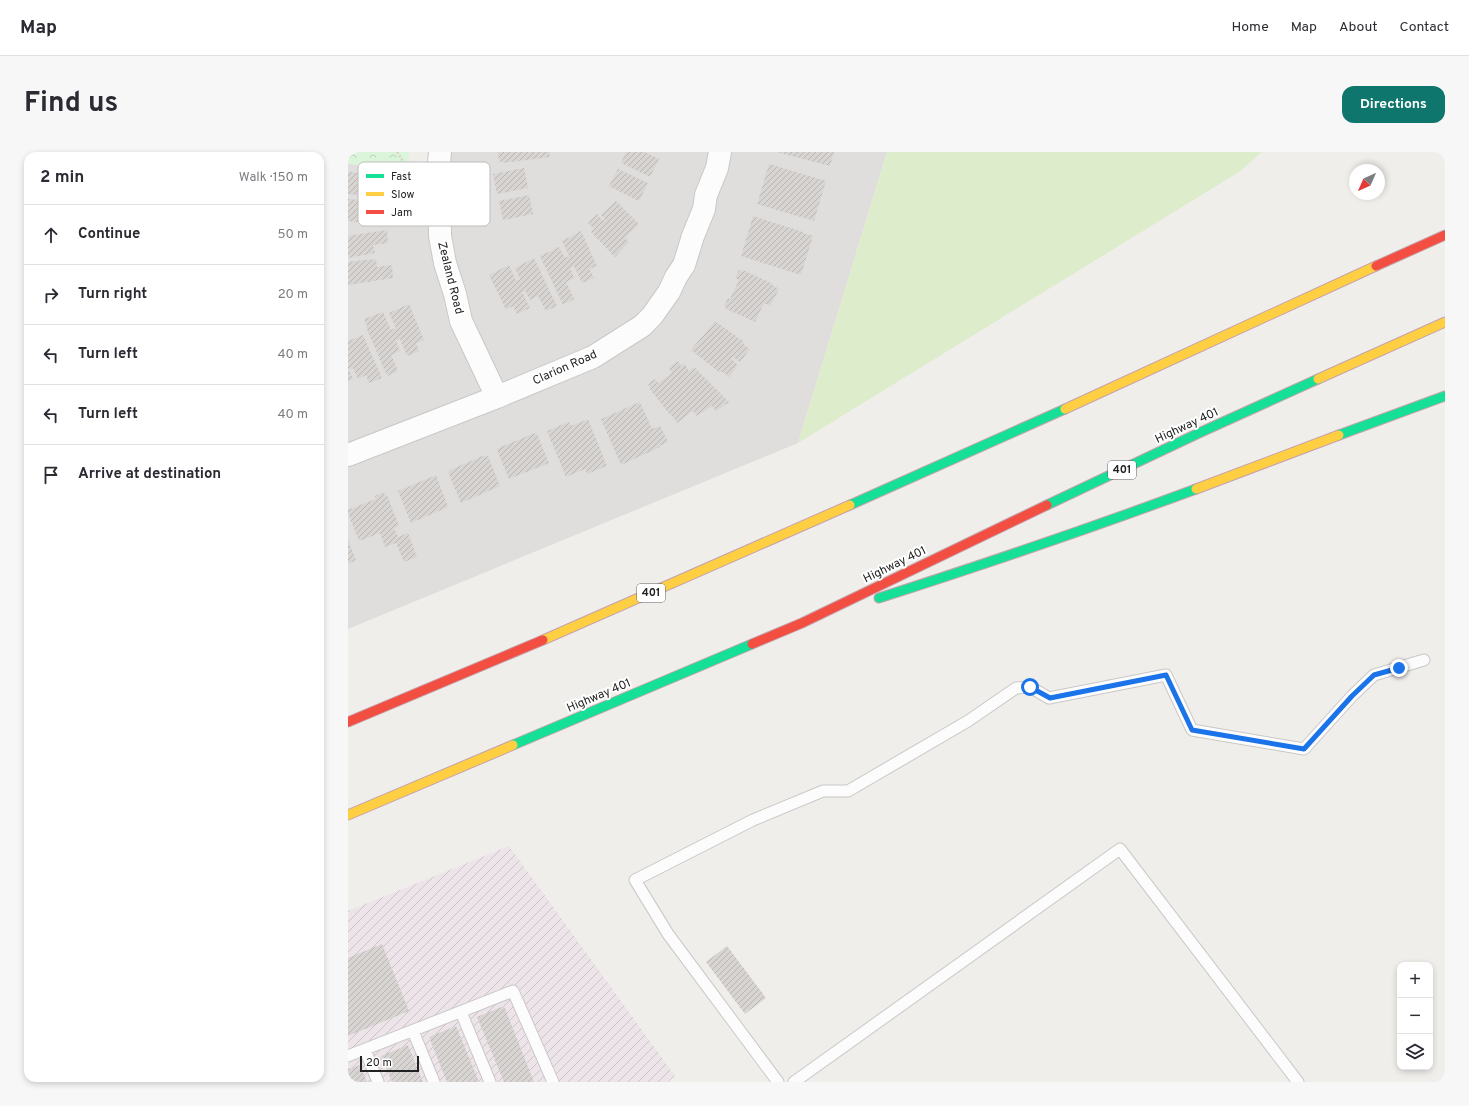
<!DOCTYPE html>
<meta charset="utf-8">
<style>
:root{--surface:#fff;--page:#f7f7f7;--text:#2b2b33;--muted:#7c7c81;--line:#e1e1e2;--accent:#0f766e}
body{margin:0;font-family:Overpass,sans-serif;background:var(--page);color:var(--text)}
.controls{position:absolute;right:12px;bottom:12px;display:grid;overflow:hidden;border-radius:8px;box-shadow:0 2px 6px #0003}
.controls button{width:36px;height:36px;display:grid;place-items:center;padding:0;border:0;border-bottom:1px solid var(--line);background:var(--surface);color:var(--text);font:20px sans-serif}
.compass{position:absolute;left:1001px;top:12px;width:36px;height:36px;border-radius:50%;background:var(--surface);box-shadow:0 2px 6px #0003;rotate:225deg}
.scale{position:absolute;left:12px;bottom:10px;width:59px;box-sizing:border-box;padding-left:4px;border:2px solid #222;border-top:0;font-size:11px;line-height:14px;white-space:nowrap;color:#222;-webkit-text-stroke:3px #fff;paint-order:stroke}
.stop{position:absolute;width:12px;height:12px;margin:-9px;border:3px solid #1a73e8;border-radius:50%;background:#fff}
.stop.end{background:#1a73e8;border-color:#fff;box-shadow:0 1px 4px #0008}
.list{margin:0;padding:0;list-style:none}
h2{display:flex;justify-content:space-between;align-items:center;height:52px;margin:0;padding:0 16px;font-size:17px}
h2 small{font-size:13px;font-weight:400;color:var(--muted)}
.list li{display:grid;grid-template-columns:26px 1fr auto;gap:12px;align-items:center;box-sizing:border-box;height:60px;padding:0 16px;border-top:1px solid var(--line)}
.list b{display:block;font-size:15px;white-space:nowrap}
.list em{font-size:13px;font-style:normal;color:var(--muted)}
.icon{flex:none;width:22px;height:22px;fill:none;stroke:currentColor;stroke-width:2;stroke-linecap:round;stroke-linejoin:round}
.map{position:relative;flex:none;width:1097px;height:930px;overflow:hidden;border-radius:12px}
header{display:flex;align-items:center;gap:24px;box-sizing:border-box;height:56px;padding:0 20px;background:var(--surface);border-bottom:1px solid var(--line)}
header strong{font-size:19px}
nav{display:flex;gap:22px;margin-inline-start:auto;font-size:14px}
.intro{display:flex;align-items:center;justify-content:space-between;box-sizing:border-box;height:96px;padding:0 24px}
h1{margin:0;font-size:28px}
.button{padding:10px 18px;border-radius:12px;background:var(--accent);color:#fff;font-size:14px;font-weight:700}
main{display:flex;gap:24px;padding:0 24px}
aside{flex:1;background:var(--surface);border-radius:12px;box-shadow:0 2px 6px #0003}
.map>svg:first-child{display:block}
</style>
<header>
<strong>Map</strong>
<nav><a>Home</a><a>Map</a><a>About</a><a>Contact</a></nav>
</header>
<div class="intro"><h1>Find us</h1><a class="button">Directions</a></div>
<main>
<aside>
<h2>2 min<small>Walk · 150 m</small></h2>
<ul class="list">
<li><svg class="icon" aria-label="ahead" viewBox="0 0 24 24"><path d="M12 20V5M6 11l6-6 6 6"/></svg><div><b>Continue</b></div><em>50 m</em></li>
<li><svg class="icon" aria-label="right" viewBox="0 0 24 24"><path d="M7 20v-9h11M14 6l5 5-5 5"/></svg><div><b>Turn right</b></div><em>20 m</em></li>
<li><svg class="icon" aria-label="left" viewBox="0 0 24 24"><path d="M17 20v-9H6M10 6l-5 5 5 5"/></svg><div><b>Turn left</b></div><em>40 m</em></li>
<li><svg class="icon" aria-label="left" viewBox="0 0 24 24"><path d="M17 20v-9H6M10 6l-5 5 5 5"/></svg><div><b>Turn left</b></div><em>40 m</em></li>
<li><svg class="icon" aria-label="arrive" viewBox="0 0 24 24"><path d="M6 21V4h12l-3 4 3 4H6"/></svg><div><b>Arrive at destination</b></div></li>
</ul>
</aside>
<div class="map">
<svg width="1097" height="930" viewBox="0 0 1097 930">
<defs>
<pattern id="industrial-furrows" width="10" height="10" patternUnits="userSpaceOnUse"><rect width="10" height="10" fill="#ede4e9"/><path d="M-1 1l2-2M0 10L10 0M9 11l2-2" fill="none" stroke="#cbc3c8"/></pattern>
<pattern id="park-crowns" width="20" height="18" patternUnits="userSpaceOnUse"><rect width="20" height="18" fill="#daf5da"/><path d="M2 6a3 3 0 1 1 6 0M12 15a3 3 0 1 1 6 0" fill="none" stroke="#bbd2bb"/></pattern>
<pattern id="building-hatch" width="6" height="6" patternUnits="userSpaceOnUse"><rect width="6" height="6" fill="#d7d4d2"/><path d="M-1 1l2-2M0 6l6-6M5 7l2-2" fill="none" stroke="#b8b6b4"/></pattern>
</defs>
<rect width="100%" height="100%" fill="#f0eeeb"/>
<!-- residential -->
<path fill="#dfdedc" d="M88,0H539L450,291L0,477V12L86,20Z"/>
<!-- industrial -->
<path fill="url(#industrial-furrows)" d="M161,694L327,924L320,930H0V759Z"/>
<!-- grass -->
<path fill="#ddeccb" d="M539,0H914L891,20L450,291Z"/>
<!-- park -->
<path fill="url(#park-crowns)" d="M0,0H61L60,16L0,12Z"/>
<!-- building -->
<path fill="url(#building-hatch)" d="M150,0H201L202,5L155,11V9L151,10Z
M278,0H296L311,7L302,25L273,11Z
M429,0H486L482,14Z
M421,12L478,29L466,69L409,52Z
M176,16L180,36L149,42L145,22Z
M270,17L300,31L291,49L261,34Z
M0,20L31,23L30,33L38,34L37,46L0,42Z
M181,43L185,62L155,68L151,49Z
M0,47L30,50L29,59L37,60L36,73L0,69Z
M268,49L291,72L277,86L281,90L267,105L243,80L246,77L240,71L249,62L255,69L257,67L253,63Z
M405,64L455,80V81L465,84L453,123L393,104Z
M39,78L40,91L25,93L27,101L0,106V84Z
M233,79L249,114L241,117L246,126L234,131L226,114L222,116L226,126L218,130L226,147L215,153L192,104L211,95L217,106L221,104L214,89Z
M186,106L209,154L198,159L190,144L182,148L177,138L174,140L182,156L169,162L165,154L158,158L141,123L161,113L168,129L172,127L167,116Z
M24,107V108L28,107L29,115L44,113L45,126L0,133V110Z
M391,118L394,120L395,118L425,132L424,133L431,137L422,154L416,151L407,170L378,157V155L376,154L380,146L382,147L391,128L387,126Z
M61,152L76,188L68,191L71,199L59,204L52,187L48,189L52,199L43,203L50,219L39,224L18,175L19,174L16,167L35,160L43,178L48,176L41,161Z
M367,169L396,190L395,192L402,197L392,210L385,205L383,207L390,213L381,225L373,219L372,221L343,198Z
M15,183L34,226L21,231L18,223L10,227L5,216L1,218L5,227L0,229V189Z
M330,209L333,214L336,211L341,219L346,215L381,250L368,259L364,254L349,264L345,259L329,271L323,262L322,263L302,237L300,232L307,227L310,231L324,221L321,216Z
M292,250L304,277L312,274L320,290L311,294L312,295L273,313L253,267Z
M240,267L259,314L239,322L237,317L218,325L199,279L221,270L223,274Z
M187,281V283L189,282L201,311L161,327L149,298L150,296Z
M137,303L138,305L140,304L152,334L113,351L100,320L102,319V318Z
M88,323L100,355L63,371L50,339Z
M36,340L37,344L39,343L51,374L46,376L50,385L60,381L69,405L56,410L48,391L37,395L32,381L11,389L0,361V358L28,347L27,344Z
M0,388L8,408L0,412Z
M34,792L61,859L0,884V806Z
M379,794L418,846L397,862L358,810Z
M156,854L186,930H156L129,865Z
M108,874L131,930H99L81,885Z
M60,893L75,930H44L33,904Z
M12,913L19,930H0V917Z"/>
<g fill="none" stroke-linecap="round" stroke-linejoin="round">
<!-- lane casing -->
<g stroke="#c9c8c7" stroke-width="13">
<path id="lane" d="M113,860L142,930
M65,879L86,930
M17,898L30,930
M0,904L165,839L205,930
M430,930L320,782L287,728L405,668L475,639H500L620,569L668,536L682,535L701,546L818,523L844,578L956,597L1004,544L1026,523L1076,508
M446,930L772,697L950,930"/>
</g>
<!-- street casing -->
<g stroke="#c9c8c7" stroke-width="24">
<path id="street" d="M92,0L91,11L92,84L97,111L107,142L113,169L149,245
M0,303L149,245L245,205L294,174L304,164L321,140L328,125L336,113L345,84L356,57L358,43L369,16L372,0"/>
</g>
<!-- fast casing -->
<g stroke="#c5a2ac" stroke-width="11">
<path id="fast" d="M991,283L1097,244
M502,353L717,257
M699,353L851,281L970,227
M531,446C637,412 743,376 848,337
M165,593L404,492"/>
</g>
<!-- slow casing -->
<g stroke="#c5a2ac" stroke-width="11">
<path id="slow" d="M970,227L1097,170
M717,257L1028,114
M848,337L991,283
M195,488L502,353
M0,663L165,593"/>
</g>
<!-- jam casing -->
<g stroke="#c5a2ac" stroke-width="11">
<path id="jam" d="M1028,114L1097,83
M404,492L454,471L699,353
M0,570L195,488"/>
</g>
<!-- path -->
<path stroke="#dccecd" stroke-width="2.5" stroke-dasharray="2 2" stroke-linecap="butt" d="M49,0L56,11L71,13"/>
<!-- lane -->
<use href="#lane" stroke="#fdfcfc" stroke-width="11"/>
<!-- street -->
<use href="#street" stroke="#fdfcfc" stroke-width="22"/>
<!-- fast -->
<use href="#fast" stroke="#16e098" stroke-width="9"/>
<!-- slow -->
<use href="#slow" stroke="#ffcf43" stroke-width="9"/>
<!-- jam -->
<use href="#jam" stroke="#f24e42" stroke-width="9"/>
</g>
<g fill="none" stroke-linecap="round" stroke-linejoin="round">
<!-- route -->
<path stroke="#1a73e8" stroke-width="5" d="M682,535L702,546L818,523L844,578L956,597L1004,544L1026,523L1051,516"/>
</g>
<g text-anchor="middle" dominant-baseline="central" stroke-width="4" stroke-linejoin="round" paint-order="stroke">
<!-- shield labels -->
<g fill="#fff" stroke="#646464" stroke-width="1">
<rect x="760" y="309" width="28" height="18" rx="3"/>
<rect x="289" y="432" width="28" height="18" rx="3"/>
</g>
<g font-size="11" font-weight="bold" fill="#222">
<text x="774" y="318">401</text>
<text x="303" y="441">401</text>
</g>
<!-- street labels -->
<g font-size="12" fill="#222" stroke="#fff">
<text transform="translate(102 126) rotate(76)">Zealand Road</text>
<text transform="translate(217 216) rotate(-24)">Clarion Road</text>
<text transform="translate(839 274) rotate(-25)">Highway 401</text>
<text transform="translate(547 413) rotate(-26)">Highway 401</text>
<text transform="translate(251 544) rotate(-23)">Highway 401</text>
</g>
</g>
<!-- legend -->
<rect x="10" y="10" width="132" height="64" rx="6" fill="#fff" stroke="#bdbdbd" stroke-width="1"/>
<rect x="18" y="22" width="18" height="4" fill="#16e098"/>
<rect x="18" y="40" width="18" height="4" fill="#ffcf43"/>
<rect x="18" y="58" width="18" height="4" fill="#f24e42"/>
<g font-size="11" fill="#222">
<text x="43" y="28">Fast</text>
<text x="43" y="46">Slow</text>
<text x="43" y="64">Jam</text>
</g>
</svg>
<div class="controls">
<button>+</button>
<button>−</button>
<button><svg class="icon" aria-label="layers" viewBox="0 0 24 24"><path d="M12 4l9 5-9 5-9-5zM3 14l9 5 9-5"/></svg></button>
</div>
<svg class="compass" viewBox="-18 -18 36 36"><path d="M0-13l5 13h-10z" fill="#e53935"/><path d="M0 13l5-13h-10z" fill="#7c7c81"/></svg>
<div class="scale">20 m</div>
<div class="stop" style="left:682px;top:535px"></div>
<div class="stop end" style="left:1051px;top:516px"></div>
</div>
</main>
